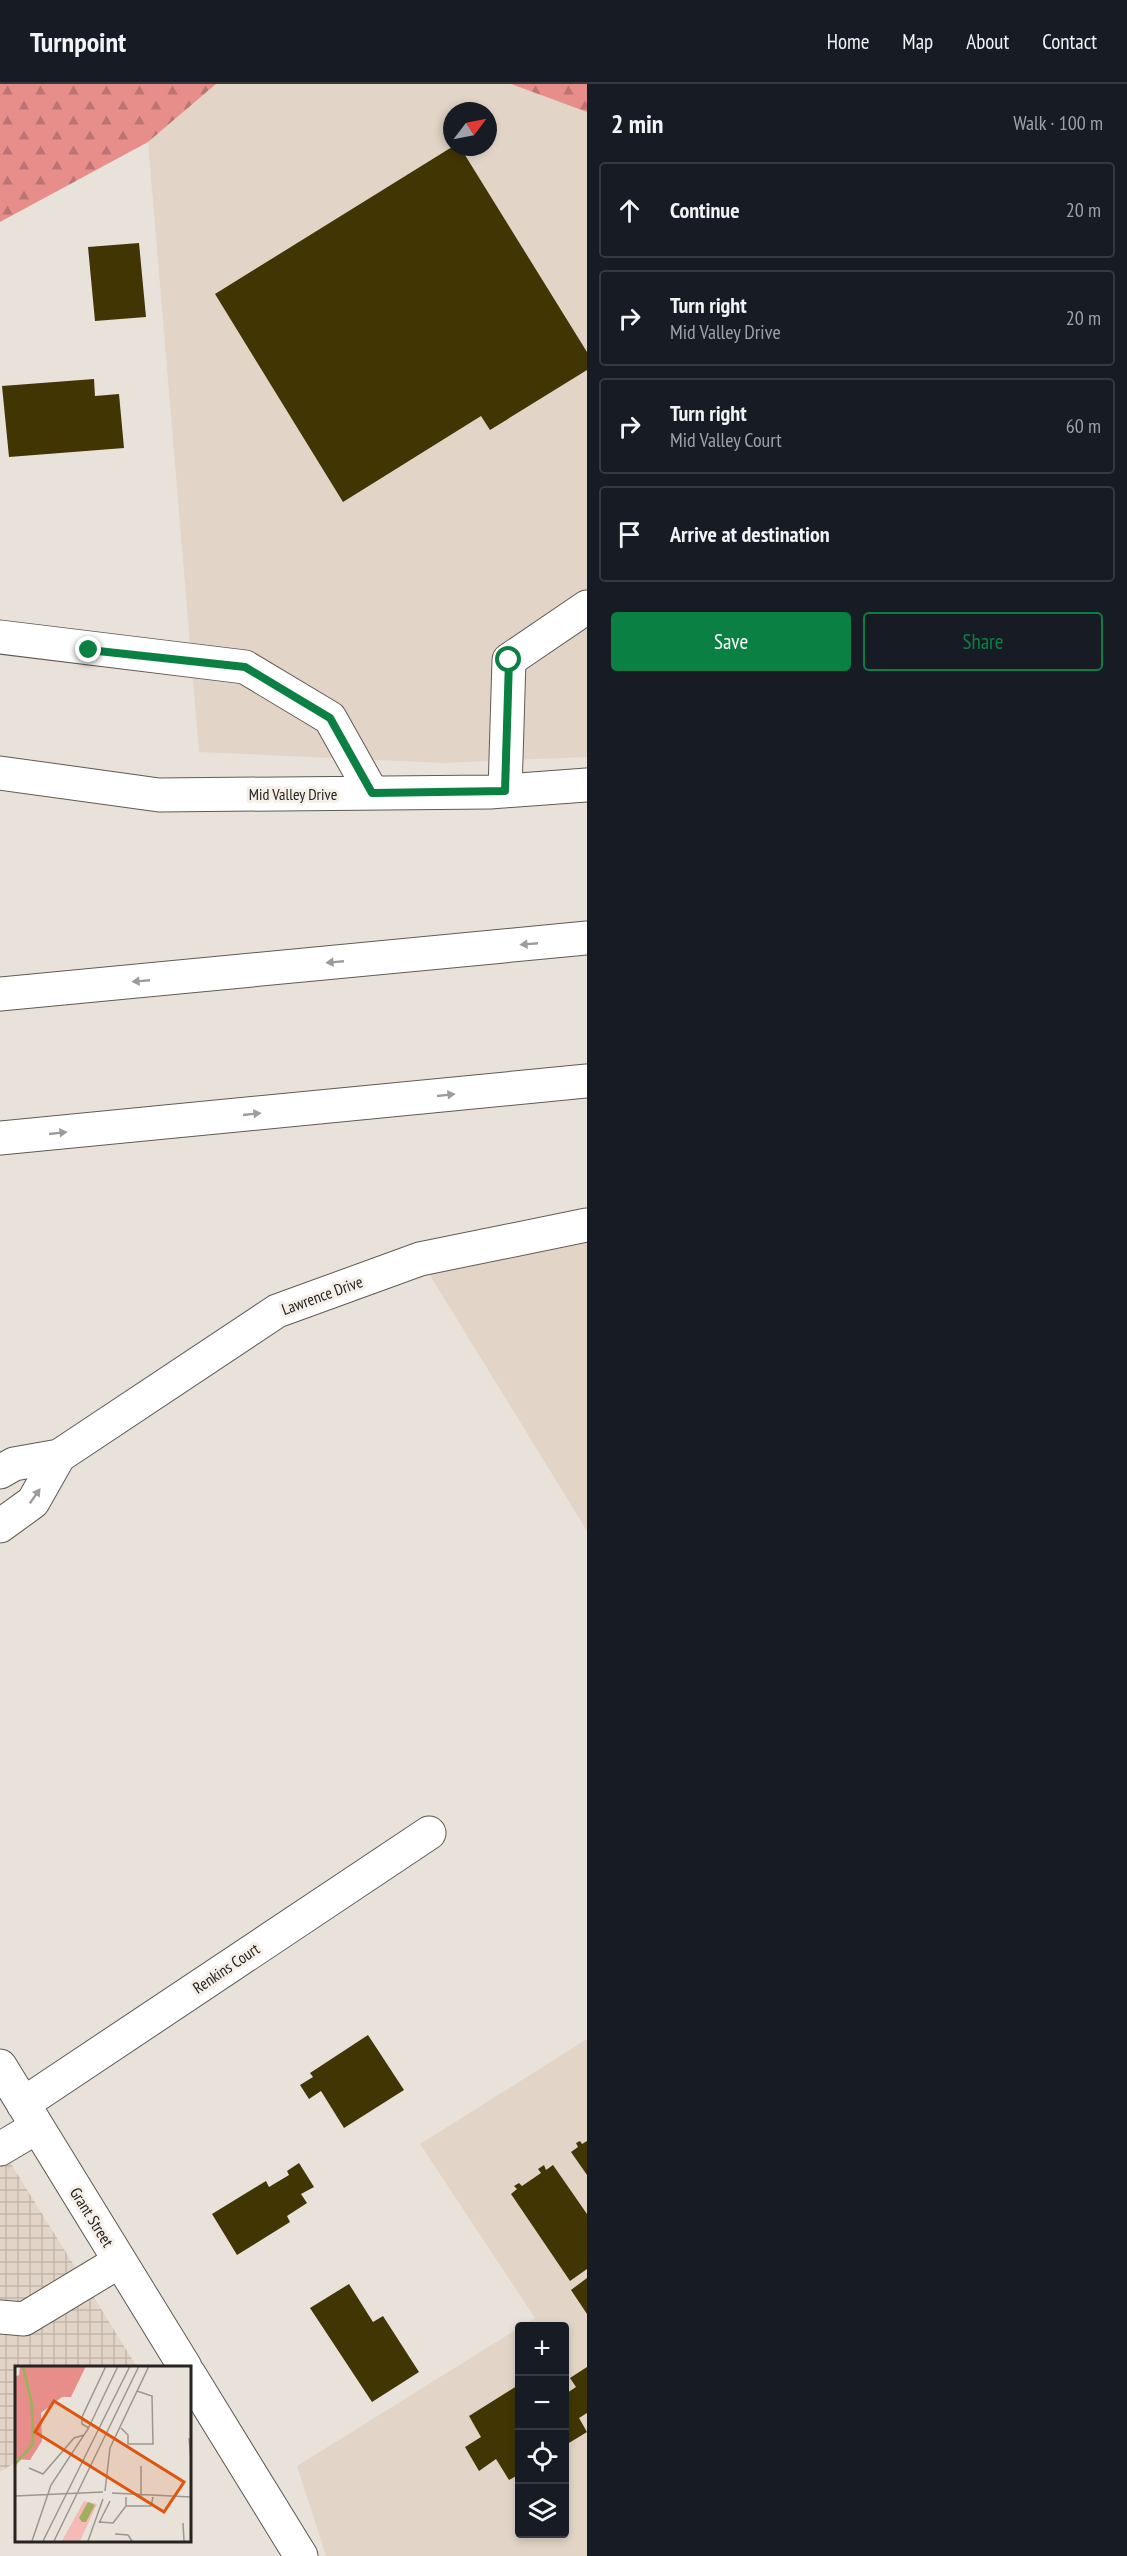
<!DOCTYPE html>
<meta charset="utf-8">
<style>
:root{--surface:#171b24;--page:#20242c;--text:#f1f3f6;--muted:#9ea1a6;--line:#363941;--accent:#0b8043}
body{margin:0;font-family:"PT Sans Narrow",sans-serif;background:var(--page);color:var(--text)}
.controls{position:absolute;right:18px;bottom:18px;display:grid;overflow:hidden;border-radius:6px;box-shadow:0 3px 9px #0003}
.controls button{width:54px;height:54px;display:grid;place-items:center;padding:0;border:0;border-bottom:2px solid var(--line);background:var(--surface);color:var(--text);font:30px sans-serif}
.compass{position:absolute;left:443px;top:18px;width:54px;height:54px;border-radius:50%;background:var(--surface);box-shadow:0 3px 9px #0003;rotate:58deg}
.stop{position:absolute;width:18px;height:18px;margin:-14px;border:4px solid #0b8043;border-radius:50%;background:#fff}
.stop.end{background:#0b8043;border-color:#fff;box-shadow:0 2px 6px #0008}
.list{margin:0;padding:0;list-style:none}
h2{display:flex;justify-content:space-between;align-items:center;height:78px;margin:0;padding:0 24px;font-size:26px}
h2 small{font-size:20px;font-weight:400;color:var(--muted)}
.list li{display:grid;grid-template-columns:39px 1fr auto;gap:18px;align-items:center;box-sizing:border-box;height:96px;margin:0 12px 12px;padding:0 12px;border:2px solid var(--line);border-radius:6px}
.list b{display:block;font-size:22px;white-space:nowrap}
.list p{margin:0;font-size:20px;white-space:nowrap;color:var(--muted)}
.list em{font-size:20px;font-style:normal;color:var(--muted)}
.actions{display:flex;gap:12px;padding:18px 24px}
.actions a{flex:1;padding:14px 0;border:2px solid var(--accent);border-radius:6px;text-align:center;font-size:21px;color:var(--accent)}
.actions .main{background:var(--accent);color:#fff}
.icon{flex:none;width:33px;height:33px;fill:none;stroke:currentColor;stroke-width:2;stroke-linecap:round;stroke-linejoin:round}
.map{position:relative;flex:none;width:587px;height:2472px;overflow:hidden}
header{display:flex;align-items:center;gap:36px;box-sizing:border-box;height:84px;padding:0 30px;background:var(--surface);border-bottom:2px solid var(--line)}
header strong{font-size:28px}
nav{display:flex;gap:33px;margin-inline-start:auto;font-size:21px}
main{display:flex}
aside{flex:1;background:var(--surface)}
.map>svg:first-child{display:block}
</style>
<header>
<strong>Turnpoint</strong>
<nav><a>Home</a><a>Map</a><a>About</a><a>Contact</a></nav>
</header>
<main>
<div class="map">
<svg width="587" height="2472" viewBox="0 0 587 2472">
<defs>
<pattern id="industrial-grid" width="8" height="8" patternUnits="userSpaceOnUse" patternTransform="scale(1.5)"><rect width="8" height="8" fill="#e2d5c8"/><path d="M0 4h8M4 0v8" fill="none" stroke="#c2b7ac"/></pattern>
<pattern id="forest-firs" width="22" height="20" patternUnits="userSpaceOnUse" patternTransform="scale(1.5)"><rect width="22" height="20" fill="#e78e8b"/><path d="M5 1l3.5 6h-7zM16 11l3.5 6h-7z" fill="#bb7471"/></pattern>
</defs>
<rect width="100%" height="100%" fill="#e9e2da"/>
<!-- built -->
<path fill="#e2d5c8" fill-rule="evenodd" d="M216,0H511L587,28V673L444,679L199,668L148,58ZM452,27H488V63H452Z
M587,1141V1447L420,1175Z
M587,1955V2472H326L297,2382L519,2244L520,2450H564V2242H522L535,2234L420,2060Z"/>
<!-- industrial -->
<path fill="url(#industrial-grid)" d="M0,2062L137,2283H16V2378L0,2388Z"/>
<!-- forest -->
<path fill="url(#forest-firs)" d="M0,0H216L148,58L0,138Z
M511,0H587V28Z"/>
<!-- building -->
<path fill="#413504" d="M452,63H460L587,268V286L490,346L481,332L343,418L215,210Z
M139,159L146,233L95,237L88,163Z
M94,295L95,312L119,310L124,364L9,373L2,302Z
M368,1951L404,2006L344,2044L321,2007L309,2015L300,2001L313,1993L310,1989Z
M580,2057L582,2060L587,2057V2091L571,2068L578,2063L576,2059Z
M299,2079L314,2103L301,2110L307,2119L287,2132L290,2138L237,2171L212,2130L266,2097L269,2103L289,2091L287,2087Z
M544,2081L546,2086L553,2081L587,2130V2185L570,2197L511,2110L517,2105L514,2102L519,2099L522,2102L541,2089L538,2085Z
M587,2194V2230L571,2206Z
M349,2200L373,2238L383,2232L419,2288L372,2318L310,2224Z
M587,2283V2329L579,2334L587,2348L564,2362V2311L576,2303L570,2294Z
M520,2300V2390L509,2396L496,2375L479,2387L465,2363L481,2353L469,2332Z"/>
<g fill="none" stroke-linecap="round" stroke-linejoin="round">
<!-- minor casing -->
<g stroke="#605a54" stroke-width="35">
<path id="minor" d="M0,553L245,583L330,634L372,709
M0,689L159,711L490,708L587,701
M505,707L509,576L587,523
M0,1982L185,2283
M23,2020L429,1749
M0,2065L37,2043
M0,2233L24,2235L120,2177
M189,2290L301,2472"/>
</g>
<!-- major casing -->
<g stroke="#605a54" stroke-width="35">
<path id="major" d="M0,1388L14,1380L59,1372L277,1227L420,1175L587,1141
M0,1442L33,1418L59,1372"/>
</g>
<!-- highway casing -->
<g stroke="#605a54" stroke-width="35">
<path id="highway" d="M0,910L587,854
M0,1054L587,997"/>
</g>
<!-- minor -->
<use href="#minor" stroke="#fff" stroke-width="33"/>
<!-- major -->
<use href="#major" stroke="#fff" stroke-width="33"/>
<!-- highway -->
<use href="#highway" stroke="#fff" stroke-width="33"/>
</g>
<!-- one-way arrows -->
<defs><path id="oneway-solid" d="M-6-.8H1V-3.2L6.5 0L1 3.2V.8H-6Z" transform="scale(1.5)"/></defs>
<g fill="#9d9c9b">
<use href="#oneway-solid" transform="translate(529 860) rotate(175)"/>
<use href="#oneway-solid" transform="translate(335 878) rotate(175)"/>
<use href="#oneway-solid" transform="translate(141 897) rotate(175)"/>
<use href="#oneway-solid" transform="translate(446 1011) rotate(-6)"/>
<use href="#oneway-solid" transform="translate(252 1030) rotate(-6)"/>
<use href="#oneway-solid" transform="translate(58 1049) rotate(-6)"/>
<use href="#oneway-solid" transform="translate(35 1412) rotate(-55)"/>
</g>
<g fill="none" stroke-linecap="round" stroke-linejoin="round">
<!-- route -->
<path stroke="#0b8043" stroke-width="8" d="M89,566L245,583L330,634L372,709L505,707L509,576"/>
</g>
<g text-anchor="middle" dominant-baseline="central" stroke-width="6" stroke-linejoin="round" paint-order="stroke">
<!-- street labels -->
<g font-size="16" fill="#262320" stroke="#f6efe7">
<text x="293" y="710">Mid Valley Drive</text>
<text transform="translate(322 1211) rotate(-20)">Lawrence Drive</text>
<text transform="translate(226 1884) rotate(-34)">Renkins Court</text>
<text transform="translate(92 2133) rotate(58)">Grant Street</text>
</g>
</g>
<!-- overview -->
<g transform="translate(15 2282)">
<rect width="176" height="176" fill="#e9e2da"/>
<path d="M5,0H71L56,31H47L26,47L27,75L15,94L0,93V11L4,9Z" fill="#e78e8b"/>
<path d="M69,135L82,138L65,175H47Z" fill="#f4bab7"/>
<path d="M73,136L80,139L71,156H67L64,152Z" fill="#a0af5d"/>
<path fill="none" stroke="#a0af5d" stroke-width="3" d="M0,98L18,78L17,39L8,0"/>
<path fill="none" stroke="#9b9690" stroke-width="1.5" d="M74,62L67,58V51L91,0M106,62L113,69V78H138L137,30L122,25M174,72L176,93M126,100V130M14,102L28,108L59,72L69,69M90,125L95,82L134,0M97,127L176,131M0,130L88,126M111,140H136L138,131M84,156L98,157L111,140V131M84,157L95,135M168,157L169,175M100,168L113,169L117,175M17,175L36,119L73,63L103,0M28,175L115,0M39,175L124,0M73,175L88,133"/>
<path fill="#de560d" fill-opacity="0.15" stroke="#de560d" stroke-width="3" d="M39,35L169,116L149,146L20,66Z"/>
<rect width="176" height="176" fill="none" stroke="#262320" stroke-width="3"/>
</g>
</svg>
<div class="controls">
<button>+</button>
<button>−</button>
<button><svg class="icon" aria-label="locate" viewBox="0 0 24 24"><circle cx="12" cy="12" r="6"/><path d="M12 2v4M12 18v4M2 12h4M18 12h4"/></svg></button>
<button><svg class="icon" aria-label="layers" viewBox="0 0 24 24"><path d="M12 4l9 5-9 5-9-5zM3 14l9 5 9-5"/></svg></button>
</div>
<svg class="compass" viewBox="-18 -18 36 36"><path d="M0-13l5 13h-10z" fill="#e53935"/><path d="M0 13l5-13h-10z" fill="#9ea1a6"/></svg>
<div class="stop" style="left:509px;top:576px"></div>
<div class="stop end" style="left:89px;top:566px"></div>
</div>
<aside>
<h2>2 min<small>Walk · 100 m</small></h2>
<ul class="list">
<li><svg class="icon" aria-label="ahead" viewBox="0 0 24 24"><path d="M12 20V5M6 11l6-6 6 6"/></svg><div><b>Continue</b></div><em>20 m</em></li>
<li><svg class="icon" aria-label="right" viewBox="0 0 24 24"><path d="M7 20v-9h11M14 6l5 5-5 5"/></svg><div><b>Turn right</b><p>Mid Valley Drive</p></div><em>20 m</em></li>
<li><svg class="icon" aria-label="right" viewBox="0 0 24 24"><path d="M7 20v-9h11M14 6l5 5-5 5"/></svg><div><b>Turn right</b><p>Mid Valley Court</p></div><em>60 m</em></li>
<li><svg class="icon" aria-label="arrive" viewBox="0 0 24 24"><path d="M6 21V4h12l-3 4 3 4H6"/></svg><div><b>Arrive at destination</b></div></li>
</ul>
<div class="actions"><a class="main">Save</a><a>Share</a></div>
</aside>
</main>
